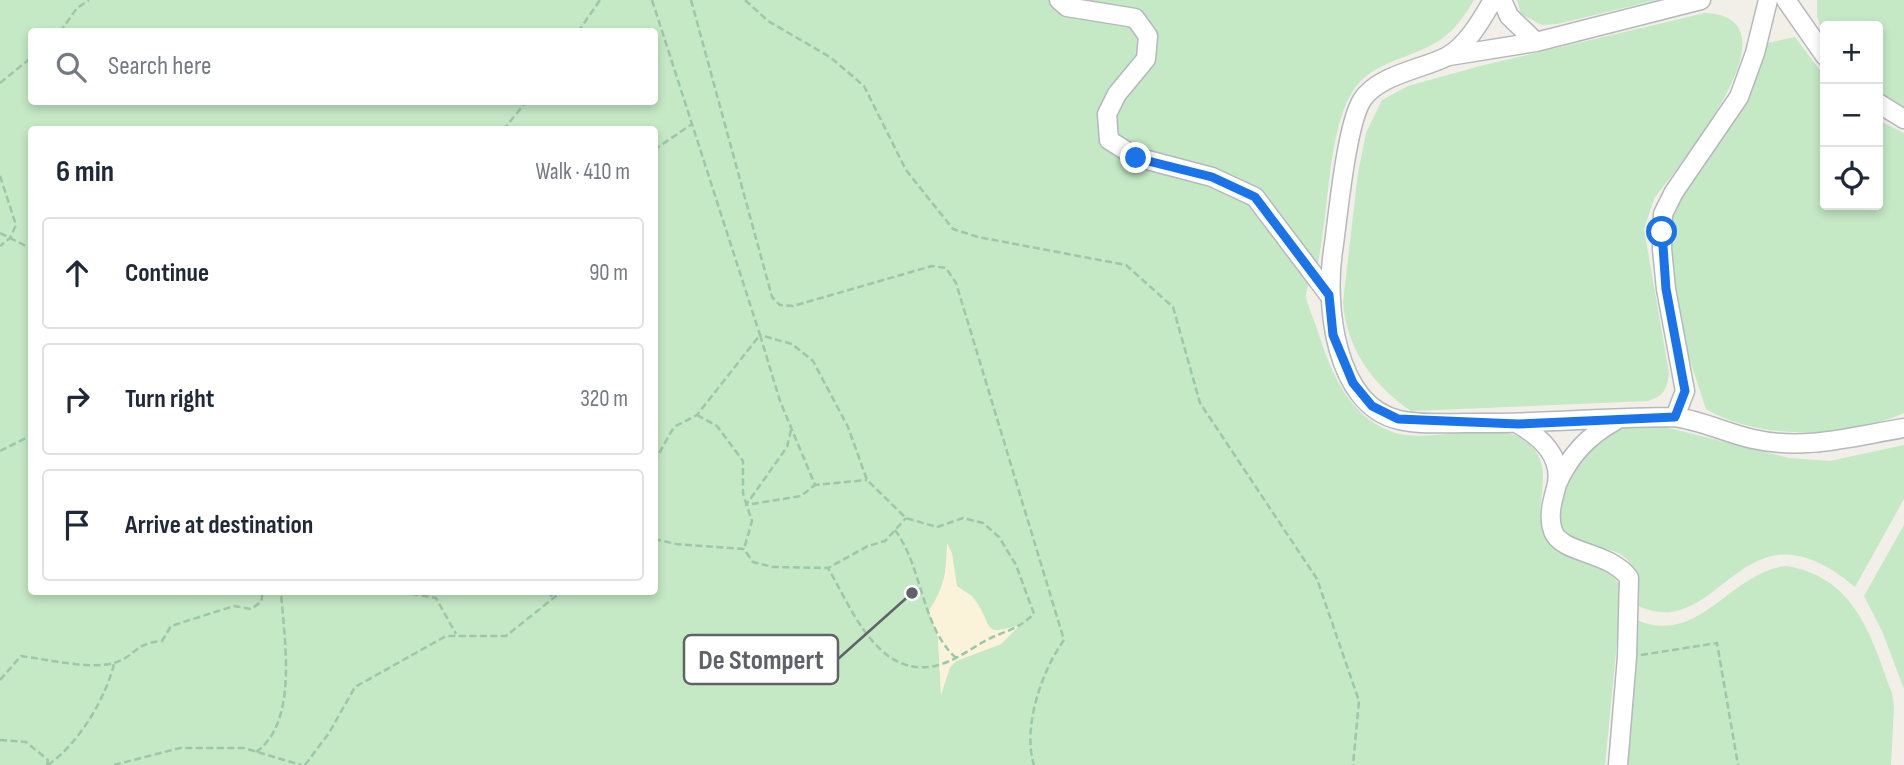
<!DOCTYPE html>
<meta charset="utf-8">
<style>
:root{--surface:#fff;--page:#f2f2f3;--text:#1f2937;--muted:#747a83;--line:#e0e1e3}
body{margin:0;font-family:"Sofia Sans Condensed",sans-serif;background:var(--page);color:var(--text)}
.controls{position:absolute;right:21px;top:21px;display:grid;overflow:hidden;border-radius:7px;box-shadow:0 4px 10px #0003}
.controls button{width:63px;height:63px;display:grid;place-items:center;padding:0;border:0;border-bottom:2px solid var(--line);background:var(--surface);color:var(--text);font:35px sans-serif}
.stop{position:absolute;width:21px;height:21px;margin:-16px;border:5px solid #1a73e8;border-radius:50%;background:#fff}
.stop.end{background:#1a73e8;border-color:#fff;box-shadow:0 2px 7px #0008}
.list{margin:0;padding:0;list-style:none}
h2{display:flex;justify-content:space-between;align-items:center;height:91px;margin:0;padding:0 28px;font-size:30px}
h2 small{font-size:23px;font-weight:400;color:var(--muted)}
.list li{display:grid;grid-template-columns:46px 1fr auto;gap:21px;align-items:center;box-sizing:border-box;height:112px;margin:0 14px 14px;padding:0 14px;border:2px solid var(--line);border-radius:7px}
.list b{display:block;font-size:26px;white-space:nowrap}
.list em{font-size:23px;font-style:normal;color:var(--muted)}
.icon{flex:none;width:38px;height:38px;fill:none;stroke:currentColor;stroke-width:2;stroke-linecap:round;stroke-linejoin:round}
.map{position:relative;flex:none;width:1904px;height:765px;overflow:hidden}
.search{position:absolute;background:var(--surface);box-shadow:0 4px 10px #0003;left:28px;top:28px;width:630px;height:77px;display:flex;align-items:center;gap:18px;box-sizing:border-box;padding:0 24px;border-radius:7px;color:var(--muted);font-size:26px}
.panel{position:absolute;background:var(--surface);box-shadow:0 4px 10px #0003;left:28px;top:126px;width:630px;height:469px;border-radius:7px}
.map>svg:first-child{display:block}
</style>
<div class="map">
<svg width="1904" height="765" viewBox="0 0 1904 765">
<rect width="100%" height="100%" fill="#f1efe8"/>
<!-- green -->
<path fill="#c5e8c5" fill-rule="evenodd" d="M0,0H1474C1466,14 1454,31 1440,40C1410,60 1371,60 1351,94C1327,135 1329,218 1317,266C1314,275 1306,286 1306,296C1307,305 1313,317 1316,326C1329,367 1346,414 1390,431C1429,447 1492,416 1525,441C1562,468 1527,506 1547,538C1565,567 1606,552 1622,590L1605,765H0ZM32,32H654V102H32ZM32,130H654V592H32ZM947,545L957,586L972,596L985,624L994,631L1018,626L1001,644L956,661L950,667L941,693L938,637L929,611C947,585 945,575 947,545Z
M1517,0H1657L1557,24L1542,25L1521,14Z
M1817,0H1904V109L1878,94V26H1825V41L1817,16Z
M1705,13C1805,17 1675,170 1654,199L1644,229L1669,373C1667,389 1664,396 1648,401L1411,411C1374,386 1346,349 1343,302L1358,173L1366,133L1382,100L1408,86L1480,66Z
M1795,37L1825,77V205H1878V120L1904,133V413C1848,438 1760,441 1706,409L1685,345L1666,240V223L1763,44Z
M1629,425L1665,427L1789,458L1830,461L1904,445V499L1855,587C1741,490 1722,644 1638,606C1643,524 1581,564 1562,528C1559,521 1561,509 1563,501C1572,459 1589,440 1629,425Z
M1904,525V689L1882,631L1864,596Z
M1786,566C1856,577 1871,637 1892,693L1894,707L1891,765H1626L1637,620C1699,647 1730,572 1786,566Z"/>
<!-- sand -->
<path fill="#fbf3d9" d="M947,543L952,553L957,586C963,592 971,594 975,600C993,624 981,638 1019,626L1001,644L956,661L950,667L941,695L938,637L929,611C944,587 947,572 947,543Z"/>
<g fill="none" stroke-linecap="round" stroke-linejoin="round">
<!-- minor casing -->
<g stroke="#b5b8bc" stroke-width="21">
<path id="minor" d="M1059,0L1067,7L1135,18L1148,36L1146,59L1117,94L1107,114L1109,140L1136,157L1212,177L1255,197L1329,295
M1493,0C1482,19 1467,46 1446,57C1422,69 1378,75 1362,100C1346,126 1338,217 1333,251C1325,303 1334,405 1399,420C1420,425 1446,423 1468,423C1537,424 1606,417 1675,417C1703,421 1726,433 1753,439C1805,451 1854,436 1904,428
M1502,0L1509,16L1536,42
M1786,0L1825,56
M1449,56L1536,42L1701,0
M1878,103L1904,119
M1675,417L1685,391L1666,289L1662,249L1663,214L1674,192L1739,97L1755,53L1768,0
M1518,424C1542,438 1564,458 1556,488C1552,502 1548,517 1553,531C1561,554 1610,551 1629,578L1627,657L1618,765
M1557,484C1570,455 1588,436 1615,421"/>
</g>
<!-- path -->
<path stroke="#9cc7a9" stroke-width="2.5" stroke-dasharray="7 3.5" stroke-linecap="butt" d="M652,0L760,335L792,344L813,361L848,427L867,480L906,518L937,527L963,518L983,523L999,537L1016,565L1034,614C1013,633 1004,630 983,642C968,651 952,662 935,666C877,678 851,607 828,568
M691,0L772,297L780,305L793,306L932,266L946,268L956,283L1064,640C1042,670 1022,728 1034,765
M745,0L768,21L830,57L864,86L906,170L953,229L978,237L1126,265L1173,307L1200,403L1317,579L1359,701L1353,765
M60,32L77,8L89,0
M578,32L600,0
M0,83L32,57
M503,130L526,102
M654,150L692,124
M0,176L16,225L10,238L0,246
M0,233L32,249
M760,335L780,401L815,485L867,480
M697,415L717,426L743,461V494L752,521L744,549
M791,430L787,447L746,505L801,496L815,485
M0,451L32,435
M654,462L674,427L697,415L760,335
M895,530C923,568 921,626 956,658
M654,539L676,544L744,549L753,562L773,567L828,568L868,546L885,541L906,518
M401,592L436,598L456,634
M547,592L554,598
M1641,655L1717,643L1738,765
M0,680L21,656C46,659 90,670 114,663C135,657 134,643 162,641L171,626L234,606L251,609L261,602L263,592
M0,740L26,742L48,760L47,765
M256,752C299,722 284,638 281,592
M48,765C78,744 105,700 114,664
M114,765L180,748H244L301,765
M305,765L329,733L355,687L446,636H506L561,592"/>
<!-- minor -->
<use href="#minor" stroke="#fff" stroke-width="18"/>
</g>
<g fill="none" stroke-linecap="round" stroke-linejoin="round">
<!-- route -->
<path stroke="#1a73e8" stroke-width="9" d="M1136,158L1212,177L1255,197L1329,295L1333,335L1353,383L1372,406L1398,419L1518,424L1675,417L1685,391L1666,289L1662,232"/>
</g>
<!-- callouts -->
<path fill="none" stroke="#5f6368" stroke-width="2.5" d="M912 593L838 659"/>
<circle fill="#5f6368" stroke="#fff" stroke-width="2.5" cx="912" cy="593" r="7"/>
<rect fill="#fff" stroke="#5f6368" stroke-width="2.5" x="684" y="635" width="154" height="49" rx="7"/>
<g font-size="28" text-anchor="middle" font-weight="bold" fill="#5f6368">
<text x="761" y="669">De Stompert</text>
</g>
</svg>
<div class="controls">
<button>+</button>
<button>−</button>
<button><svg class="icon" aria-label="locate" viewBox="0 0 24 24"><circle cx="12" cy="12" r="6"/><path d="M12 2v4M12 18v4M2 12h4M18 12h4"/></svg></button>
</div>
<div class="stop" style="left:1662px;top:232px"></div>
<div class="stop end" style="left:1136px;top:158px"></div>
<div class="search"><svg class="icon" aria-label="search" viewBox="0 0 24 24"><circle cx="10" cy="10" r="6"/><path d="M15 15l6 6"/></svg>Search here</div>
<section class="panel">
<h2>6 min<small>Walk · 410 m</small></h2>
<ul class="list">
<li><svg class="icon" aria-label="ahead" viewBox="0 0 24 24"><path d="M12 20V5M6 11l6-6 6 6"/></svg><div><b>Continue</b></div><em>90 m</em></li>
<li><svg class="icon" aria-label="right" viewBox="0 0 24 24"><path d="M7 20v-9h11M14 6l5 5-5 5"/></svg><div><b>Turn right</b></div><em>320 m</em></li>
<li><svg class="icon" aria-label="arrive" viewBox="0 0 24 24"><path d="M6 21V4h12l-3 4 3 4H6"/></svg><div><b>Arrive at destination</b></div></li>
</ul>
</section>
</div>
